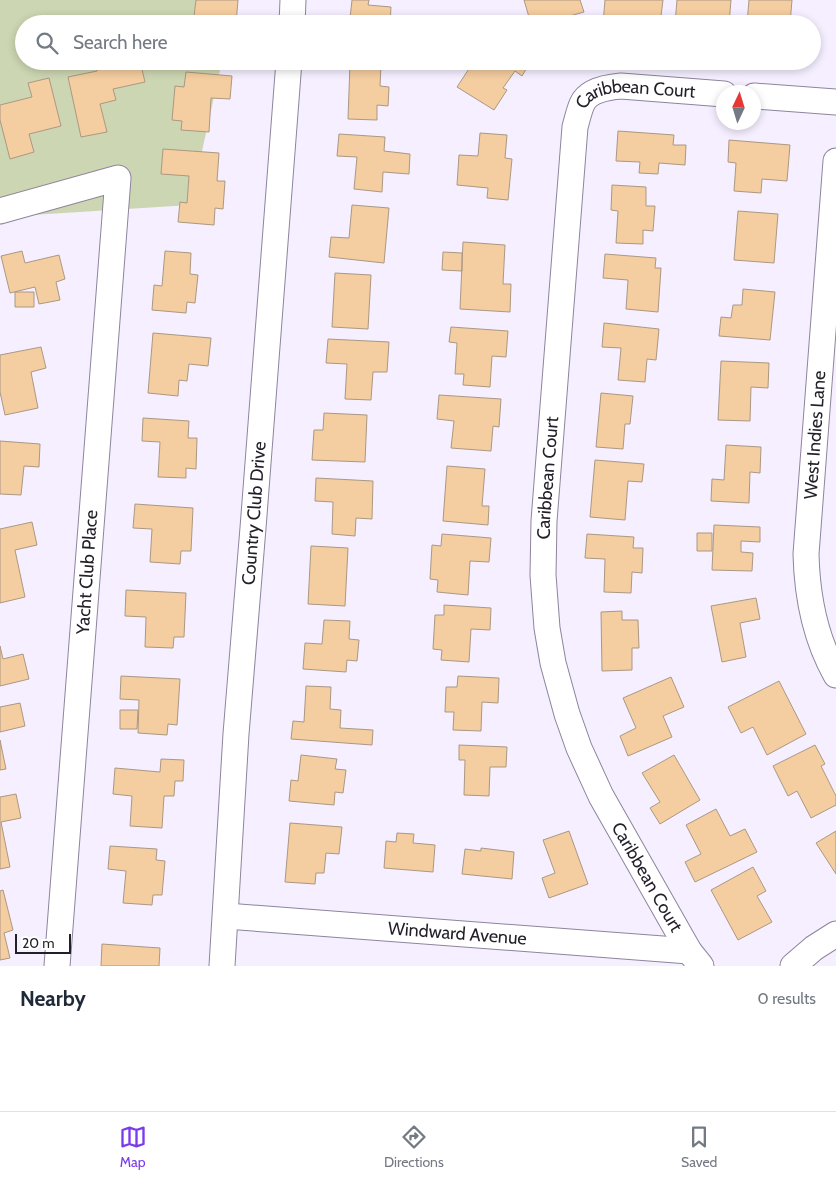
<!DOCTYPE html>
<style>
:root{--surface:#fff;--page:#f2f2f3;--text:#1f2937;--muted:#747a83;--line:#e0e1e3;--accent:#7c3aed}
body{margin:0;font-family:Cabin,sans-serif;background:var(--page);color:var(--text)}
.compass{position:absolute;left:716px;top:85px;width:45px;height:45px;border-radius:50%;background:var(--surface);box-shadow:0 2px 8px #0003;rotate:4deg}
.scale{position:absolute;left:15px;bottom:12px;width:56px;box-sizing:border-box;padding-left:5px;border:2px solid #231f29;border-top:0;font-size:14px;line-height:18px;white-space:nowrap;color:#231f29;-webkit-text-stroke:4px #fff;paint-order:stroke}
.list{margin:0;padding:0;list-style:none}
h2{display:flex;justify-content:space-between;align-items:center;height:65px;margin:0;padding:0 20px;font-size:21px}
h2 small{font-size:16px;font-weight:400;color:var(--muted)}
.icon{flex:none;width:28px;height:28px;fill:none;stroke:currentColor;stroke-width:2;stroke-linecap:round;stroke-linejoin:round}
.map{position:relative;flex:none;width:836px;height:966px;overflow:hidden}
.search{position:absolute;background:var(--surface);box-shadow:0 2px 8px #0003;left:15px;right:15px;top:15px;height:55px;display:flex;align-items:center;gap:12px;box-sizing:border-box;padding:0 18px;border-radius:28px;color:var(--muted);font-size:19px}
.sheet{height:145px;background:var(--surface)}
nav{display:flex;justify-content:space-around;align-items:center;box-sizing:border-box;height:70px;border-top:1px solid var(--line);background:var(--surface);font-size:14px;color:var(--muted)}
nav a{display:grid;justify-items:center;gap:2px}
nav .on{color:var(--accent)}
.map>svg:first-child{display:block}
</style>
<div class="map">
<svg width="836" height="966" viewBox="0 0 836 966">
<rect width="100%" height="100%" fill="#f5efff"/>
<!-- green -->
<path fill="#cdd6b2" d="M0,0H236L231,24H24V61H222L190,205L0,217Z"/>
<!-- building -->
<path fill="#f4cda0" stroke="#ab9883" d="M196,0H238L236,24H193Z
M352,0H369L368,5L391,7L390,24H362V19L350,18Z
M524,0H580L584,12L559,19L561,24H531Z
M605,0H663L660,24H603Z
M677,0H731L729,24H675Z
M749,0H792L790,24H747Z
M101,61H140L145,82L113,89L116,100L100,104L107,132L81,137L68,77L97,71L95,62Z
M474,61H531L522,76L515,71L503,88L507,90L494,110L457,87Z
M350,64L381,66L380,86L389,87L388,106L377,105V120L348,119Z
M186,72L232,76L230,99L211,98L209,132L181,130L182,121L172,120L175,86L184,87Z
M49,78L61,126L29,134L34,152L10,159L0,120V105L32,97L28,83Z
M618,131L674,135L673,145H686L685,165L659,163L658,174L639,173L640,162L616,161Z
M480,133L507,135L505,158L512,159L508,200L487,198L488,188L457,185L459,155L478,156Z
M339,134L385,137L384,151L410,154L409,174L383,172L382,192L354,189L357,157L337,156Z
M729,140L790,145L787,181L762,179L761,193L734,191L736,163L728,162Z
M163,149L219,153L217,181H225L223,209L215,208L214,225L178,222L180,202L187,203L189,176L161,174Z
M612,185L646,187V206H655L653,231L643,230V244L616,243L618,211L611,210Z
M352,205L389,208L384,263L329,257L331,237L349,238Z
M738,211L778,214L774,263L734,260Z
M463,242L505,245L503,284H511L510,312L460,309Z
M22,251L25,263L59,255L65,279L56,282L60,300L39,304L35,287L10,293L1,256Z
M165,251L191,253L190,274L198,275L195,303L187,302L186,313L152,310L154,285L162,286Z
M443,252L462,253V271L442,270Z
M605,254L656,258L655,268H661L658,312L626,309L628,280L603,278Z
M335,273L371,275L368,329L332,327Z
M743,289L775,292L770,340L719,336L721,317L731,318L733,305H742Z
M15,292H34V307H15Z
M604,323L659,329L656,360L647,359L645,382L618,380L621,348L602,347Z
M451,327L508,331L506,357L492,356L490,387L463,385L464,374H455L457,343L449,342Z
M153,333L211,338L208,366L189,364L187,381L179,380L178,396L148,393Z
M328,339L389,342L387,372H373L371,400L345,399L347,364L326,363Z
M41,347L46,368L31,372L38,408L5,415L0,392V355Z
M721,361L769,363L768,388L751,387L750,421L718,420Z
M601,393L633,396L630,424H625L623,449L596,447Z
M439,395L501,399L499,427L493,426L491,451L451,448L454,421L437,419Z
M324,413L367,415L365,462L312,460L314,430H323Z
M143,418L189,421L188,438H197L196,469L186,468V478L158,477L160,442L142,441Z
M0,441L40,444L39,467L24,466L21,495L0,494Z
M726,445L761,447L760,473L750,472L749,503L711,501L712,479L724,480Z
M595,460L644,464L642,482L628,481L625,520L590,517Z
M447,466L485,469L482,506H489L488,525L443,521Z
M316,478L373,481L372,519L356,518L355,536L332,534L333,502L315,501Z
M135,504L193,508L191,551H181L180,564L150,562L152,529L133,528Z
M32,522L37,545L15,550L25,597L0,603V529Z
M714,525L760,527V542L741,541V552L753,553L752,571L712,570Z
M697,533H712V551H697Z
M442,534L491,538L489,562L470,561L468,595L437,592L438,580L430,579L432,545L441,546Z
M587,534L634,537L633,548H643L642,573L632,572L631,593L604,592L605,559L585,558Z
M311,546L348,548L345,606L308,604Z
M126,590L186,593L184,637H174L173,648L145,647L146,617L125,616Z
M756,598L760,619L740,623L746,657L722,662L711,606Z
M444,605L491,608L490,630L471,629L469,662L441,660L442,650L433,649L435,615H444Z
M622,611V620H638L639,648H632V670L602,671L601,612Z
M324,620L350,621L349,639L359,640L357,661L347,660L346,672L303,669L305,643L322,644Z
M0,646L3,659L23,654L29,679L0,686Z
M121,676L180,679L177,725L168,724L167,735L138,733L139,700L120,699Z
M458,676L499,678L498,703L482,702L481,731L453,730L454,712H445L446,687H457Z
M671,677L684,707L663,716L672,737L628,756L620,736L636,728L623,698Z
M779,681L806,734L767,755L753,727L741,733L728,707Z
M306,686L331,687L330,709L341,710L340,728L373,730L372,745L291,739L293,721L304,722Z
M20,703L25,726L0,732V707Z
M120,710H138L137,729H120Z
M0,740L6,769L0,770Z
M459,745L507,747L506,767H490L489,796L464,795L465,760H459Z
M815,745L825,764L821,766L836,796V805L811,818L797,791L788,796L773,766Z
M301,755L337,759L335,769L346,770L343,793L335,792L334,805L289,801L291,780L298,781Z
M674,755L700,800L660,824L650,808L660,802L642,773Z
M161,759L184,760L183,781H175L174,796H164L162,828L130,826L132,796L113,794L115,768L160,772Z
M16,794L21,818L1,822L10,867L0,869V797Z
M716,809L730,836L745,829L757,852L695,882L685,862L701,854L686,825Z
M290,823L342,827L339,854L326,853L324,873H316L315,884L285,882Z
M569,831L588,884L549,898L542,878L555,873L543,840Z
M836,831V874L816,843Z
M397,833L414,834L413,843L435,845L433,872L384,868L386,841L396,842Z
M110,846L157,849L156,860L165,861L162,895H153L152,905L123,903L126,871L108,869Z
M481,848L514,852L512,879L462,874L465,849L481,851Z
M753,867L766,891L757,896L772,922L738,940L711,890Z
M3,890L13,930L4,933L10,958L0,960V891Z
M102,944L160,948L159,966H101Z"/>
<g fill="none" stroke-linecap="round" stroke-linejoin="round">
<!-- minor casing -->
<g stroke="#8e849c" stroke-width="27">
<g id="minor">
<path d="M292,24L293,0"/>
<path d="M754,96L836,102"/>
<path d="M836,161L806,554C807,596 815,638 836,675"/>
<path d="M0,211L118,178L57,966"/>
<path id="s1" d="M226,916L689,951"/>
<path id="s2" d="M222,966L236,734L253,528L289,61"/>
<path id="s3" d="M701,966L689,951L601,796L579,748L567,714L553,663L547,628L543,575L544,521L575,127C577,120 579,111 582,104C588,90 609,87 621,86L724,94"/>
<path d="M793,966L814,948L836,934"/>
</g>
</g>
<!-- minor -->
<use href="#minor" stroke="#fff" stroke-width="25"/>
</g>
<g text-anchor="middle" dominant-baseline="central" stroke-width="4.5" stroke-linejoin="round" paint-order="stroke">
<!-- street labels -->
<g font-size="18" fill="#231f29" stroke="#fff">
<text stroke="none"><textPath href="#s3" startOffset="959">Caribbean Court</textPath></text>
<text transform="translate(815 435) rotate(-86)">West Indies Lane</text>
<text stroke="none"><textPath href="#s3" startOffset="525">Caribbean Court</textPath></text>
<text stroke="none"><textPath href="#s2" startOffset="454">Country Club Drive</textPath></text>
<text transform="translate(87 572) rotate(-86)">Yacht Club Place</text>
<text transform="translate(647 877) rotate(60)">Caribbean Court</text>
<text stroke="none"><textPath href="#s1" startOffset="232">Windward Avenue</textPath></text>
</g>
</g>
</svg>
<svg class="compass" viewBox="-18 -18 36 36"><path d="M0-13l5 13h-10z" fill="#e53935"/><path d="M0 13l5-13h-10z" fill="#747a83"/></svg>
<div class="scale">20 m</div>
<div class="search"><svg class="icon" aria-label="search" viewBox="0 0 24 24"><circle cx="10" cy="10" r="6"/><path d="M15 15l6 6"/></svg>Search here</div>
</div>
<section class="sheet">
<h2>Nearby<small>0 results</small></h2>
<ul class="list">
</ul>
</section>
<nav>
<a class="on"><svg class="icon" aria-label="map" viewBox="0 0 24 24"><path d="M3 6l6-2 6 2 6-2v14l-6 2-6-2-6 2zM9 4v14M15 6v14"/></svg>Map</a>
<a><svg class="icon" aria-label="directions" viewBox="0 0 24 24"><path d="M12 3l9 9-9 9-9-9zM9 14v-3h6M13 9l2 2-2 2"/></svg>Directions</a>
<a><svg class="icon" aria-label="saved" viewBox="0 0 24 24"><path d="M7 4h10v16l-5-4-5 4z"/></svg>Saved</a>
</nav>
